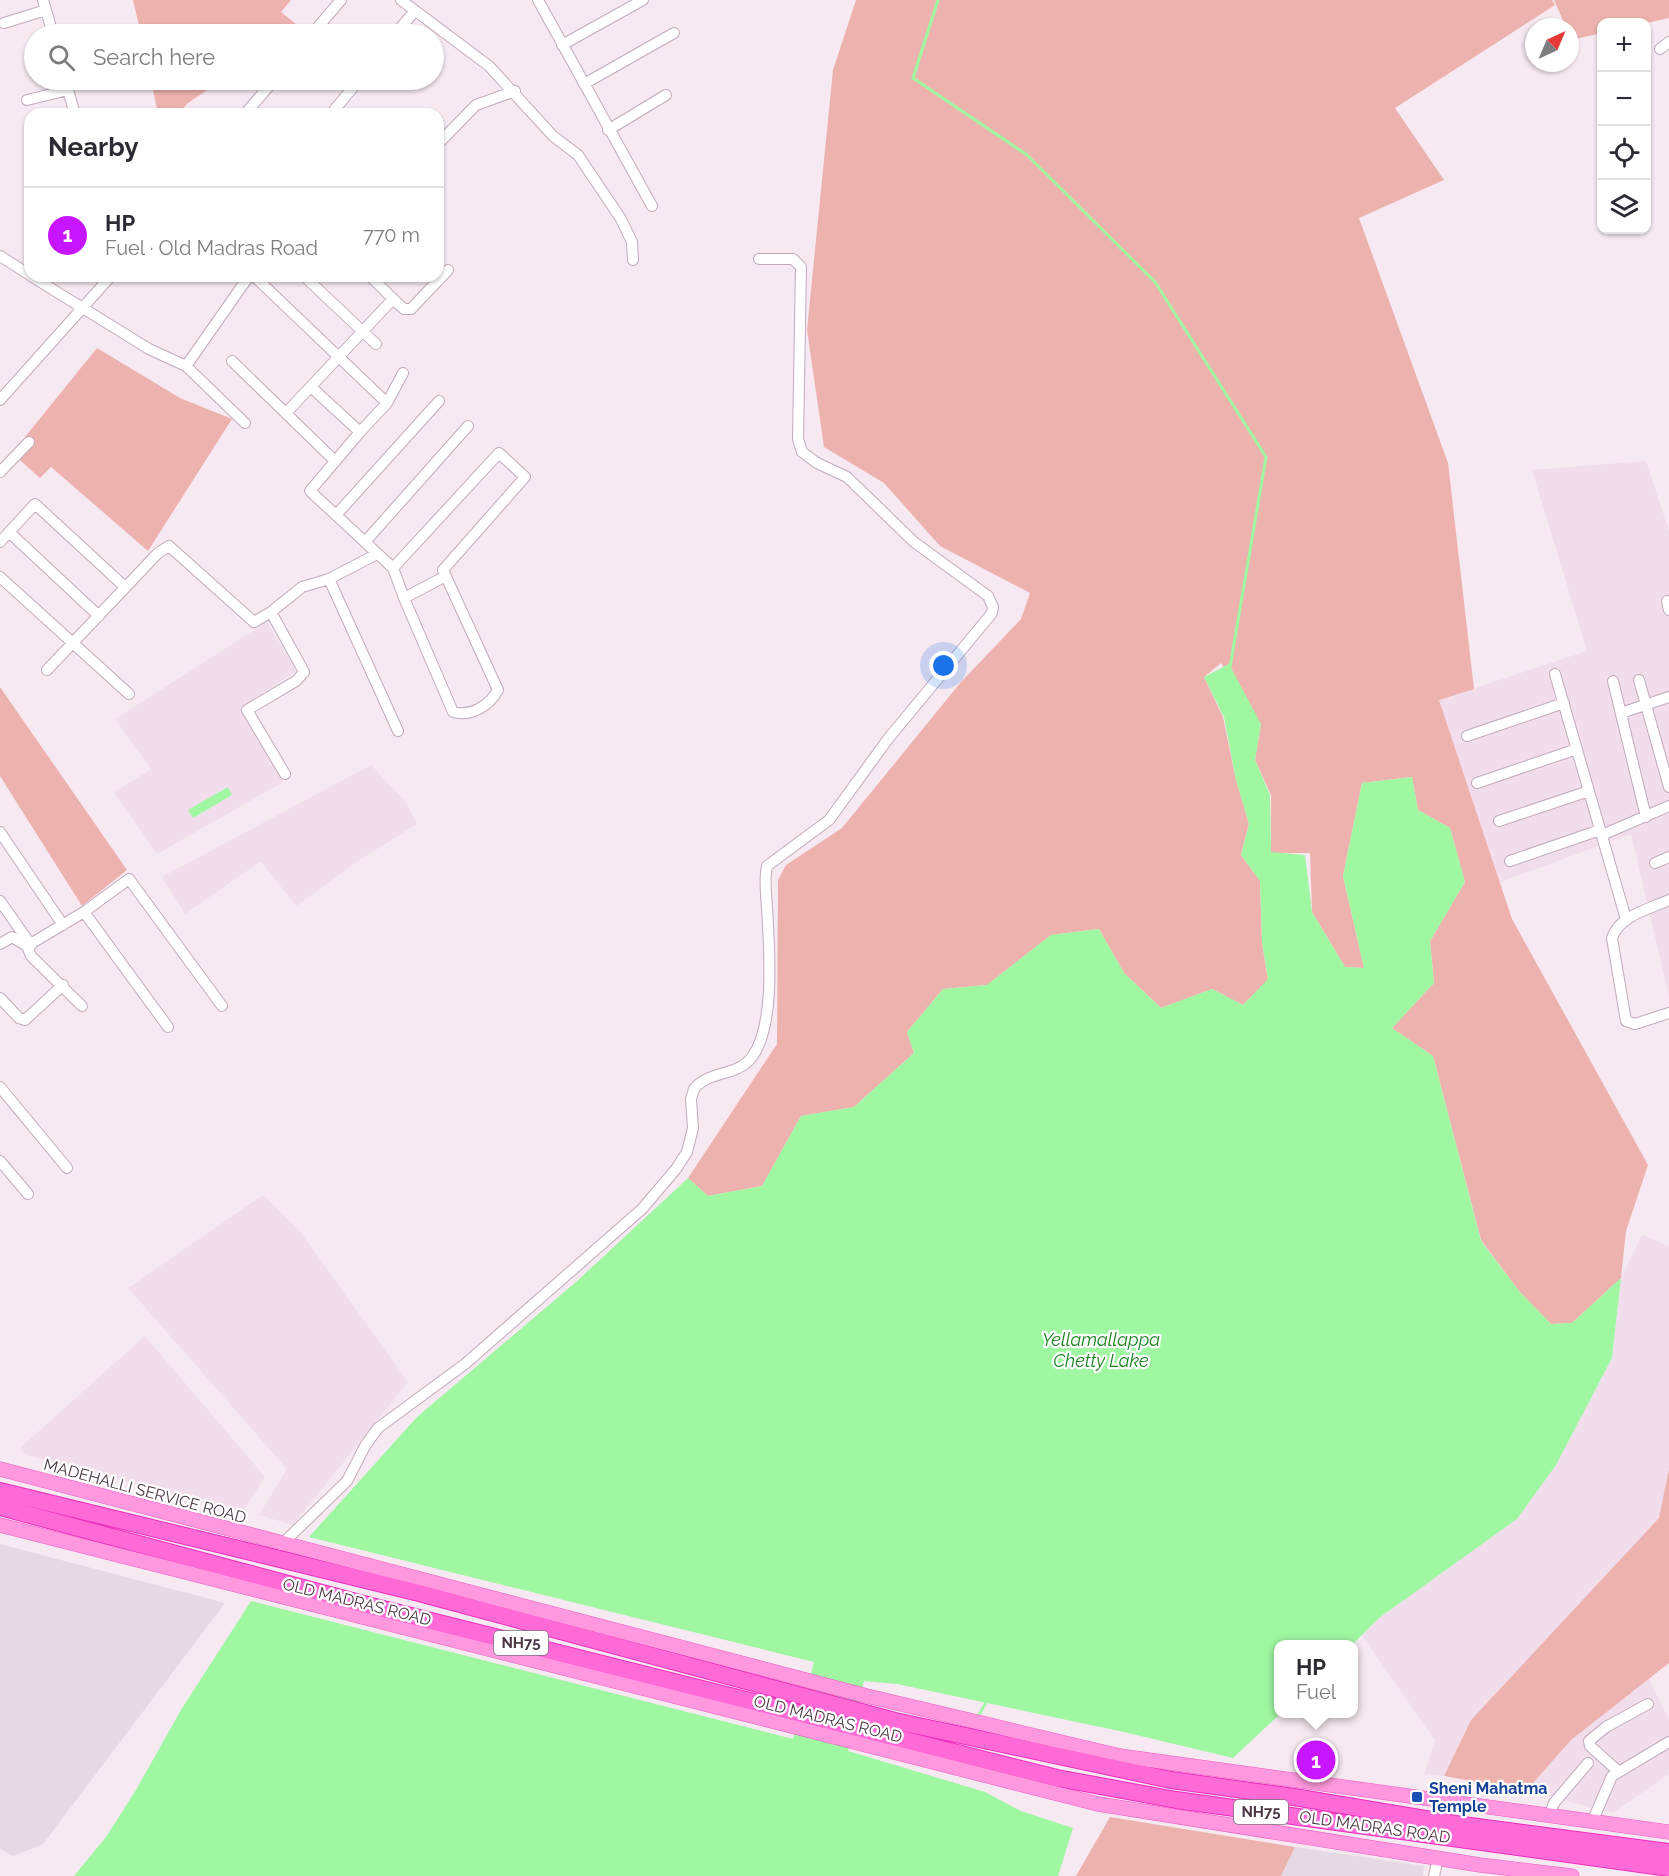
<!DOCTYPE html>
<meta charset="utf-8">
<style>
:root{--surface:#fff;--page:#f2f2f3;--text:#2b2b33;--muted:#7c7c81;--line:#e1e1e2;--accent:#c716ff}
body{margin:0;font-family:Raleway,sans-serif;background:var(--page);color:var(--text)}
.controls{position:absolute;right:18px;top:18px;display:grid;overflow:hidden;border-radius:12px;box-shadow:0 2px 4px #0004}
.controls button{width:54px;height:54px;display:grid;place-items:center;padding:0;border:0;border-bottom:2px solid var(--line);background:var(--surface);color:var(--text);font:30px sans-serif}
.compass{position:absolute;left:1525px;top:18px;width:54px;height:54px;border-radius:50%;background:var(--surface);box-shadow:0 2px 4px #0004;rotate:44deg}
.you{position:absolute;left:944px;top:666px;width:21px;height:21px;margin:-15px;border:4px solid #fff;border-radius:50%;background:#1a73e8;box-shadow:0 0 0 9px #1a73e833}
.badge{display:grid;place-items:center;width:39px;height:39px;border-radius:50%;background:var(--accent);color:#fff;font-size:20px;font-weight:700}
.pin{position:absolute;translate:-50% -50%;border:3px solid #fff;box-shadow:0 2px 6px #0006}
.popup{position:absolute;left:1274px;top:1640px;width:84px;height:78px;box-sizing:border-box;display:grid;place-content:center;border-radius:12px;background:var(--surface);filter:drop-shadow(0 2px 4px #0005);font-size:20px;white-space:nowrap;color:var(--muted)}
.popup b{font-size:22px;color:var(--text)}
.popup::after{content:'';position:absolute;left:50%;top:100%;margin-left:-12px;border:12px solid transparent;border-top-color:var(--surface)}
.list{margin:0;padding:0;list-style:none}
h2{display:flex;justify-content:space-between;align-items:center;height:78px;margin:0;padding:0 24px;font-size:26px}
h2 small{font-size:20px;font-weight:400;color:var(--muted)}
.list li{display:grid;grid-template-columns:39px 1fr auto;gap:18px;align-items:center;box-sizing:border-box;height:96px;padding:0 24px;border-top:2px solid var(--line)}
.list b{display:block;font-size:22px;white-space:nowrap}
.list p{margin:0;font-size:20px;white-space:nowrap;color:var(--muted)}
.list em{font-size:20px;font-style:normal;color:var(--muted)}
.icon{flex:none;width:33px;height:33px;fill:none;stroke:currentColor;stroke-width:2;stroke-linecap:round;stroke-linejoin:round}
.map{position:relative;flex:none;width:1669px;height:1876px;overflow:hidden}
.search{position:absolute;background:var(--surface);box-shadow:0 2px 4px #0004;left:24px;top:24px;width:420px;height:66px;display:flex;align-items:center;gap:15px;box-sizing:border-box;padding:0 21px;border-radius:33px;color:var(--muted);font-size:22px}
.panel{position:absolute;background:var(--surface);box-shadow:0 2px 4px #0004;left:24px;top:108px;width:420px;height:174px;border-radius:18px}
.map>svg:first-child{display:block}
</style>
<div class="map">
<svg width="1669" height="1876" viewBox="0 0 1669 1876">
<rect width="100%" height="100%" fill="#f6e9f2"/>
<!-- residential -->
<path fill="#f1ddeb" d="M1646,461L1669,531V997L1631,834L1500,882L1439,700L1587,651L1532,470Z
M267,622L296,671L240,708L283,782L157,854L114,792L151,769L115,719Z
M371,765L405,801L417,824L361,859L296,906L261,861L185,914L162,877Z
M263,1195L299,1230L408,1382L293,1525L259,1515L287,1469L128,1288Z
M1642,1235L1669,1246V1469L1660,1518L1471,1720L1444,1776L1424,1774L1435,1740L1362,1636L1379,1618L1517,1519L1556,1465L1612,1358L1621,1278Z
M145,1336L265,1477L242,1513L26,1455L20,1448Z
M1648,1677L1669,1720V1774L1613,1813L1526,1791L1571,1740Z"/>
<!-- industrial -->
<path fill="#e5dae3" d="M0,1544L225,1603L43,1844L13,1856L0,1849Z
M1295,1847L1424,1866L1423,1876H1281Z"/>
<!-- green -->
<path fill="#edb2ae" d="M133,0H291L281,12L302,29L293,34H141Z
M856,0H1552L1555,5L1395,108L1444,180L1359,218L1448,463L1474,689L1439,700L1512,919L1648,1165L1626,1231L1621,1278L1572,1323L1551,1324L1519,1291L1481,1240L1433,1056L1392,1028L1434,983L1430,941L1465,882L1450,828L1418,810L1412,777L1362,783L1343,876L1364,968L1345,967L1312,912L1310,853H1271V795L1255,760L1261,724L1221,663L1204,677L1223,717L1236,780L1249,824L1241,855L1260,881L1262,942L1268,980L1243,1005L1212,989L1161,1008L1124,973L1099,929L1051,935L987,985L943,989L907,1032L914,1053L854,1107L801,1116L762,1186L708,1196L688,1178L777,1044L778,880L786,865L842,828L961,682L1021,619L1030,593L940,546L884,483L824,447L807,330L833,70Z
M1554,0H1669V18L1647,23L1602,22L1601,33L1572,40L1570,27H1566Z
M151,80H222L188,103L178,114H158Z
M97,348L180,398L232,419L148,551L51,467L40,478L12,453Z
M0,687L127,870L82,906L0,776Z
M1669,1469V1663L1571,1740L1526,1791L1444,1776L1471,1720L1659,1518Z
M1110,1817L1295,1847L1281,1876H1076Z"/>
<!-- water -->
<path fill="#a0f7a2" d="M1229,664L1261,724L1255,760L1270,795L1271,852L1305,855L1312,912L1345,967L1364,968L1343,876L1362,783L1412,777L1418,810L1450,828L1465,882L1430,941L1434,983L1392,1028L1433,1056L1481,1241L1519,1291L1551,1324L1572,1323L1621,1278L1612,1358L1556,1465L1517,1519L1379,1618L1353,1644H1278L1280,1714L1233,1758L1124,1732L897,1684L864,1681L848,1751L985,1792L1021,1811L1073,1828L1058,1876H74L106,1837L136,1790L181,1710L251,1601L793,1739L814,1662L309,1537L417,1417L576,1282L688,1178L708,1196L762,1186L801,1116L854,1107L914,1053L907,1032L943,989L987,985L1051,935L1099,929L1124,973L1161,1008L1212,989L1243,1005L1268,979L1262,942L1260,881L1241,855L1249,824L1236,780L1224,717L1204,677Z
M228,787L232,795L193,818L188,810Z"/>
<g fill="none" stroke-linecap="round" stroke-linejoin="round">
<!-- stream -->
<path stroke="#a0f7a2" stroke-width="3" d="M938,0L913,78L1027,155L1155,282L1266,457L1230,667
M977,1718L987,1701"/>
<!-- minor casing -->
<g stroke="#c2aabc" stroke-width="12">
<path id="minor" d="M43,0L53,34
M401,0L489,66L553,136L578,155L621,219L632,242L633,260
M538,0L652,206
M4,23L46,10
M312,34L341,0
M395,34L415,11
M562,45L643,0
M1660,49L1669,42
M65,80L75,114
M584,84L674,33
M27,100L68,90
M245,114L274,80
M331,114L359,80
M608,130L666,95
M438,144L476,105L515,91
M0,256L30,275
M31,276L149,349L186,366L245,423
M254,276L387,403
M304,276L376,344
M370,276L393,299
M232,361L335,461
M186,366L249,276
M311,387L360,432L310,491L393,568L404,598
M0,400L111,276
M286,413L393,299L404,309H411L448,270
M360,432L387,403L403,373
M0,472L29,442
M337,514L439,401
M9,532L99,616
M0,542L35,504L125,587
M365,542L468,426
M393,568L499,453L525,477L443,570L498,690C489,706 471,717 453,712L404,598L444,577
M0,577L129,694
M329,579L398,731
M1667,601L1669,610
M271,612L302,587L329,579L377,554
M47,670L158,553L169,546L254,622L271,612L304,672L296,681L247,710L285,774
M1555,674L1626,919
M1639,680L1669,787
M1613,681L1646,817
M1621,713L1669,697
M1467,736L1564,703
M1477,783L1577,749
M1499,821L1589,791
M0,832L63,925
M1602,835L1669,806
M1510,861L1600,830
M1655,863L1669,857
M1669,900C1649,909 1619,916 1612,938L1626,1021L1635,1024L1669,1013
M0,901L31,945
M84,912L168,1027
M0,944L12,937L27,946L31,956L82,1006
M27,946L84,912L129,879L222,1006
M0,998L19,1018L25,1020L63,985
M0,1087L67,1168
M0,1161L28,1194
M281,1545L347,1481L365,1446L378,1428L465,1364L642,1209L676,1169L687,1152L693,1128L691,1099L694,1089C709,1070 737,1077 752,1057C776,1025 769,946 767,907C766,894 764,879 767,866L829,820L888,739L992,613L993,607L988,596L914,542L847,477L817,463L802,452L798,439L801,267L793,259H759
M1618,1771L1590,1746L1589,1741L1606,1727L1648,1704
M1549,1816L1554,1803L1588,1763
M1592,1822L1612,1776L1669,1742
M1434,1876L1438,1858"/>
</g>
<!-- major casing -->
<g stroke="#ee5ec2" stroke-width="15">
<path id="major" d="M0,1469L867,1696L1120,1756L1669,1832
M0,1525L1098,1804L1480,1865L1572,1876"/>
</g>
<!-- highway casing -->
<g stroke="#eb2dbe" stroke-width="18">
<path id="highway" d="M0,1491L419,1593L895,1721L1171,1780L1294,1797L1455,1824L1669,1852
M0,1507L367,1605L1057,1778L1176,1800L1669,1868"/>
</g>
<!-- minor -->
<use href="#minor" stroke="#fff" stroke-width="10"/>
<!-- major -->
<use href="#major" stroke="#ff98de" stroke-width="14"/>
<!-- highway -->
<use href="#highway" stroke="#ff6ad6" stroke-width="16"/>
</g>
<!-- markers -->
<rect fill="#1a4fb4" stroke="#fff" stroke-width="2" x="1411" y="1791" width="12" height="12" rx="3"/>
<g text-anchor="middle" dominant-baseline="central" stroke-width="4.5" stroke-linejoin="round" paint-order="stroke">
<!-- shield labels -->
<g fill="#fff" stroke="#80727e" stroke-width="1.5">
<rect x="494" y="1631" width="54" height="24" rx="4.5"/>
<rect x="1234" y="1800" width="54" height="24" rx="4.5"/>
</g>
<g font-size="15" font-weight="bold" fill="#4a3646">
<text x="521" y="1643">NH75</text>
<text x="1261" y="1812">NH75</text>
</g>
<!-- street labels -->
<g font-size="16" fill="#4a3646" stroke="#fff">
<text transform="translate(145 1491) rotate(15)">MADEHALLI SERVICE ROAD</text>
<text transform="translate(357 1602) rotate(14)">OLD MADRAS ROAD</text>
<text transform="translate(828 1719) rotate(14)">OLD MADRAS ROAD</text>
<text transform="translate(1375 1827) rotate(8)">OLD MADRAS ROAD</text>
</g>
<!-- transit labels -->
<g font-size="16" font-weight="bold" fill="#164399" stroke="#fff" text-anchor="start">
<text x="1429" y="1788">Sheni Mahatma<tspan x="1429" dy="18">Temple</tspan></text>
</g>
<!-- water labels -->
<g font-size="18" font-style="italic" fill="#1d8321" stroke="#fff">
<text x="1101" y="1339">Yellamallappa<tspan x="1101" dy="21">Chetty Lake</tspan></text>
</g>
</g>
</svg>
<div class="controls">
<button>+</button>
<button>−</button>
<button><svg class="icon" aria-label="locate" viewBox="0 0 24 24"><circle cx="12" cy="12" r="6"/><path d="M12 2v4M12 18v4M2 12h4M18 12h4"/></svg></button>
<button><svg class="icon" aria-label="layers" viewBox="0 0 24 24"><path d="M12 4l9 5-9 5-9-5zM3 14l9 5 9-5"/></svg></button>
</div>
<svg class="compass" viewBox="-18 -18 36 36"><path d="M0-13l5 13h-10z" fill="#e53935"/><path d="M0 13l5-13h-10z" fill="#7c7c81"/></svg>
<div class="you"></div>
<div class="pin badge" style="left:1316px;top:1760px">1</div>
<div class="popup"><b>HP</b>Fuel</div>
<div class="search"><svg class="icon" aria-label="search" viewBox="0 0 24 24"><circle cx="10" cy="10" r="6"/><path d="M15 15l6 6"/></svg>Search here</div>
<section class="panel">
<h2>Nearby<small></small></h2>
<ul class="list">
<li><span class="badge">1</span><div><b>HP</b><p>Fuel · Old Madras Road</p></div><em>770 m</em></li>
</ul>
</section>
</div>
